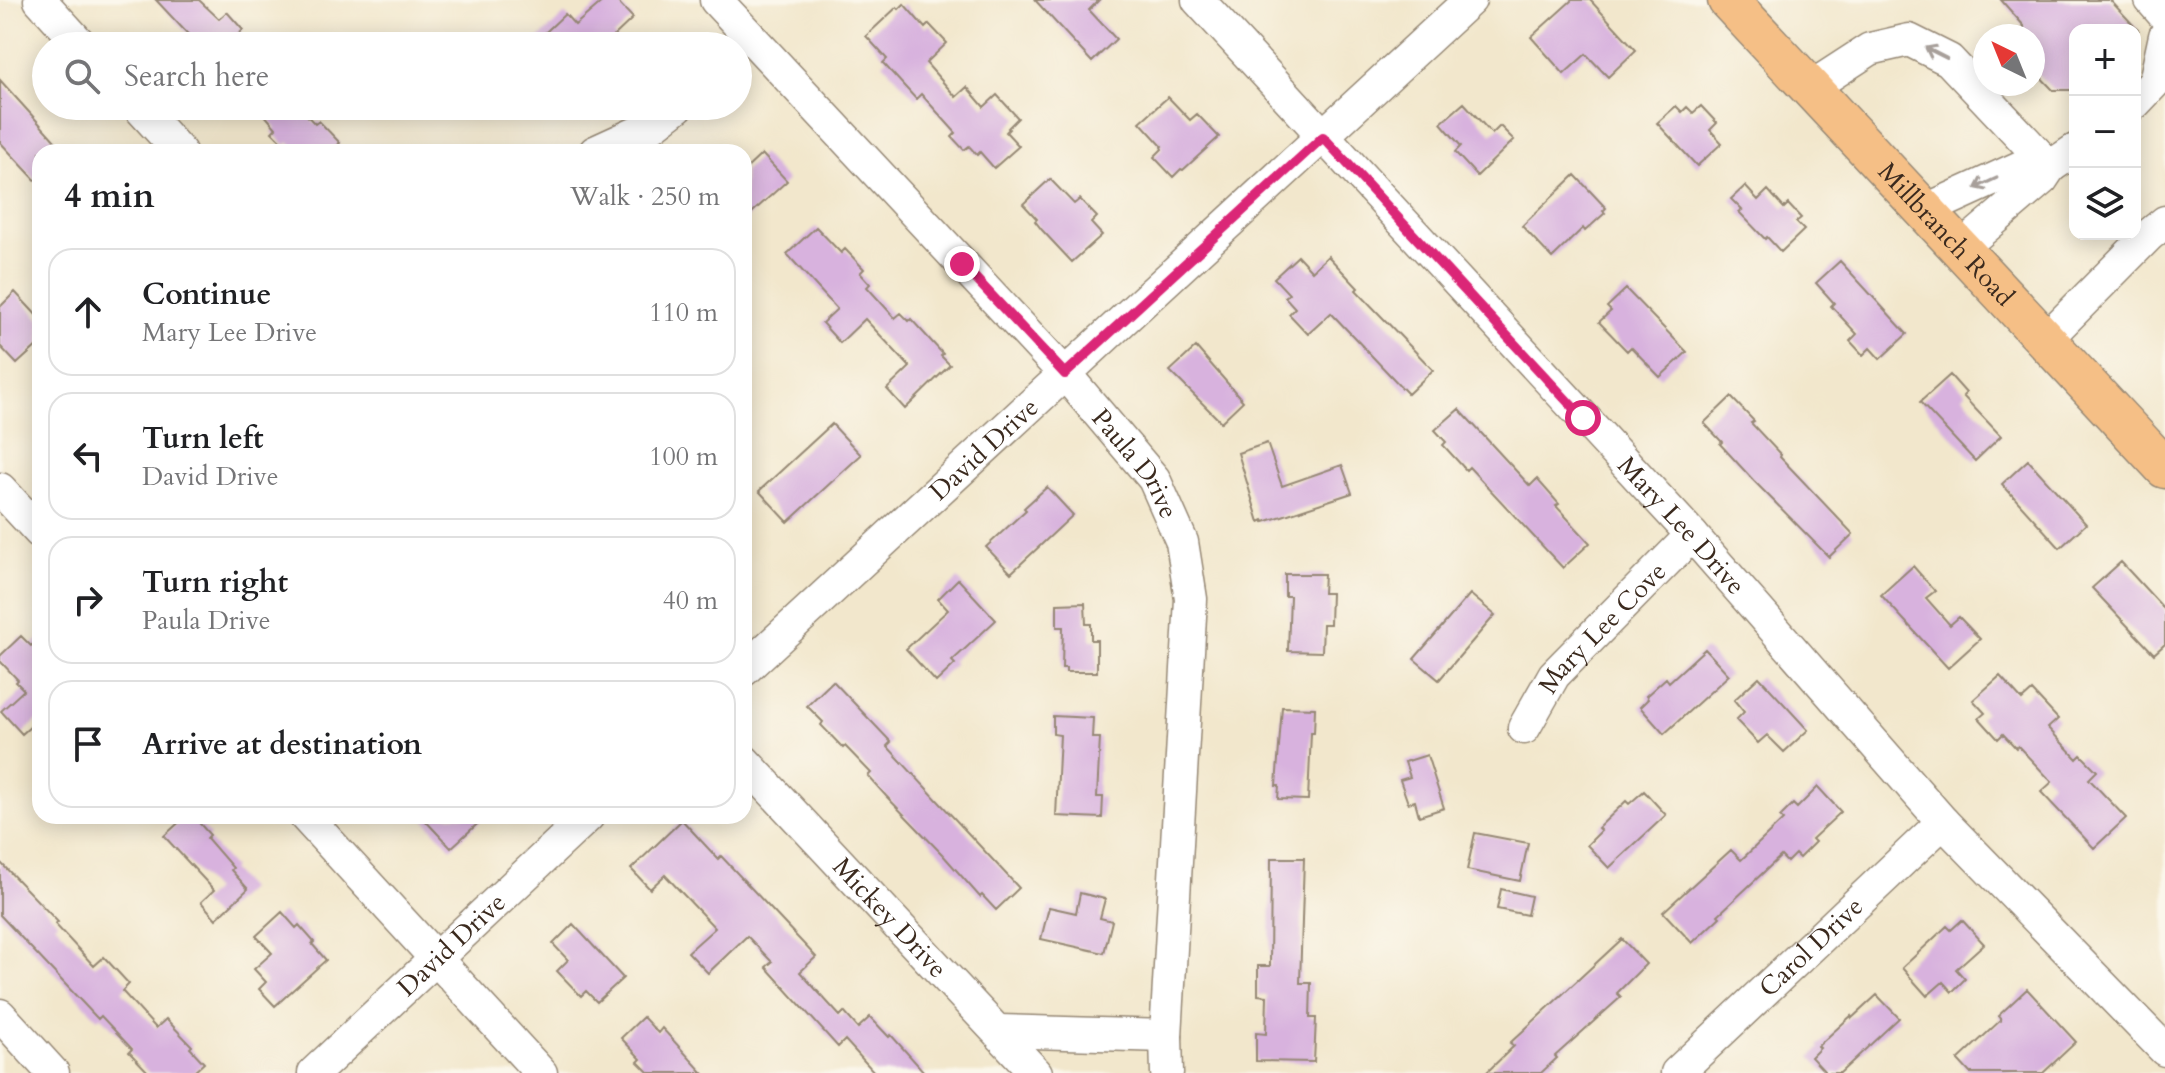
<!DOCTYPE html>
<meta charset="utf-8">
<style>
:root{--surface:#fff;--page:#f6f6f6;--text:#202124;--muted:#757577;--line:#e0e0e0}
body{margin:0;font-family:Cardo,serif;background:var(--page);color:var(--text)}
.controls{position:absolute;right:24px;top:24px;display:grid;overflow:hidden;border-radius:16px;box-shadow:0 4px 20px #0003}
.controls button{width:72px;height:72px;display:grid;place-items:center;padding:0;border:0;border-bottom:2px solid var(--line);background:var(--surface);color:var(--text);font:40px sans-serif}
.compass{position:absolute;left:1973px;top:24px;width:72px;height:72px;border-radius:50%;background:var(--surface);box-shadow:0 4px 20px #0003;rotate:317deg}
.stop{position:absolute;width:24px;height:24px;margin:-18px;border:6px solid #db2777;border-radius:50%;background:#fff}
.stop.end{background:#db2777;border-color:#fff;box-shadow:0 2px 8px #0008}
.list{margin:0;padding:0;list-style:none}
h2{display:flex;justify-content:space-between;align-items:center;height:104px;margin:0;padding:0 32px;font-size:34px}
h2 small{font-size:26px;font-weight:400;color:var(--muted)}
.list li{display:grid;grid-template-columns:52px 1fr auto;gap:24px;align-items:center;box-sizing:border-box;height:128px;margin:0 16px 16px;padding:0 16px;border:2px solid var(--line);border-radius:24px}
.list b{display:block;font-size:30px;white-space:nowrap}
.list p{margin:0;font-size:26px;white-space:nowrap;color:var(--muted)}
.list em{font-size:26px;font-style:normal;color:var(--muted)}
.icon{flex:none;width:44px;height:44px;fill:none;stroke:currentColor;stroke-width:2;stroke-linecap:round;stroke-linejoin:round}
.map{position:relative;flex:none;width:2165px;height:1073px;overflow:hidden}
.search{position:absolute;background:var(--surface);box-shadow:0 4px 20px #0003;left:32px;top:32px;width:720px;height:88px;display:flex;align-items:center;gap:20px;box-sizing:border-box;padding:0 28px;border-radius:44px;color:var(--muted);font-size:30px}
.panel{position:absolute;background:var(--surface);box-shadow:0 4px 20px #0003;left:32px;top:144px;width:720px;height:680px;border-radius:24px}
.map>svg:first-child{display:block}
</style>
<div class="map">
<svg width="2165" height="1073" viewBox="0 0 2165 1073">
<rect width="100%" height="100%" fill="#fbf7ec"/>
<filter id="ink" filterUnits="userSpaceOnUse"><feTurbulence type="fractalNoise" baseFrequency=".0125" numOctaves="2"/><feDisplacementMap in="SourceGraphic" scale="16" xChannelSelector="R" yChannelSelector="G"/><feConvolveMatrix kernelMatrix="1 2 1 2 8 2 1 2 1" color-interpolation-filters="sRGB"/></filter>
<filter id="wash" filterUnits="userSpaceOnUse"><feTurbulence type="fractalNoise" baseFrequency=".006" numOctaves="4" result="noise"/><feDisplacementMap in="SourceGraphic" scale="32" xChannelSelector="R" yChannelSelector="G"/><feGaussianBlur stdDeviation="1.8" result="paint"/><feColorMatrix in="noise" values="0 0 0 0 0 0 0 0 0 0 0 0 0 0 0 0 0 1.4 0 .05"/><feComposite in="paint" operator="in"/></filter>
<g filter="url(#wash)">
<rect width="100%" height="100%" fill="#f2e7cc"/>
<g id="blocks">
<!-- building -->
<path fill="#d8b2de" d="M156,0H199L219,19L227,12L243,30L226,46H199Z
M604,0H616L633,18L614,36L624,46H531L565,14L575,25Z
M1035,0H1099L1089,10L1116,39L1092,62Z
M1572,0H1590L1636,50L1608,77L1586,54L1564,74L1531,37Z
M2001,0H2110L2138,30H2075V90H2053L2033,69V36H2024V26Z
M904,4L925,28L929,24L947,43L926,63L956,97L967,87L984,107L997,95L1018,118L1008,128L1009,129L1006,132L1019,146L994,168L980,152L977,155L969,146L964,150L952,137L956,133L921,94L916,99L883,63L887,59L866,36L897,7L899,9Z
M0,80L65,152H40V185L0,142Z
M1168,97L1190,120L1197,114L1219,137L1183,170L1181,169L1173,177L1154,157L1162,149L1161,147L1162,146L1140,122Z
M1464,103L1492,134L1500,126L1514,140L1477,176L1455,152L1461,146L1441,123Z
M257,106H298L315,124L319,121L340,143L330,152H298L289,142L285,145L272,132L276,128Z
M1676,106L1682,112L1687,107L1693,113L1701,106L1717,123L1710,130L1722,143L1697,166L1657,123Z
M762,154L787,181L744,220V171Z
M1575,175L1606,208L1603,211L1605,213L1585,231L1583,228L1552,258L1522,226Z
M1050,179L1074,204L1080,199L1097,217L1091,223L1102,235L1072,262L1042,230L1035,221L1037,219L1023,204Z
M1745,186L1758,200L1768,190L1784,208L1788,204L1801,218L1796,222L1804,230L1781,252L1767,237L1765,239L1739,212L1742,210L1731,199Z
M816,227L841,253L845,249L864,269L860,273L870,284L867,287L895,318L901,313L909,321L911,319L943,354L941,356L950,365L905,409L887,389L910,367L865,319L840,343L822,323L837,309L787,254Z
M1298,256L1312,271L1328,256L1358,288L1356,290L1433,370L1408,394L1331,313L1308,334L1289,314L1295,308L1285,297L1289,294L1274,278Z
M1840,261L1907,334L1880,359L1870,348L1863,355L1850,341L1857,334L1831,306L1834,303L1816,283Z
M1626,289L1687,352L1660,377L1631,347L1627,351L1599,322L1611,311L1607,307Z
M15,292L40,319V343L17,364L0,346V307Z
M1196,347L1243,401L1221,422L1170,371Z
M1950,375L1966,393L1963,396L2001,436L1975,461L1920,402Z
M1731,397L1754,421L1751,423L1781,455L1780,457L1853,534L1829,557L1754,481L1720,444L1722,442L1704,423Z
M1459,409L1530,486L1537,479L1559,504L1556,506L1590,543L1563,568L1469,467L1466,470L1443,445L1446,442L1435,430Z
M832,424L861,455L788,522L759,491Z
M1267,443L1282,486L1342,465L1352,493L1264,522L1263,520L1259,522L1238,453Z
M2028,460L2086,524L2060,548L2002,484Z
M1047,487L1073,515L1011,573L986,547L1026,510L1024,508Z
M2121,562L2165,610V644L2154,654L2092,588Z
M1913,566L1935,591L1926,598L1950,625L1959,617L1980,639L1948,668L1881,595Z
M1285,574H1324L1323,593H1331L1330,624H1323L1322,652L1288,651L1290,596H1285Z
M958,579L996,620L952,661L955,664L936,682L906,649L948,610L938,599Z
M1470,594L1495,615L1439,680L1414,659Z
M1085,603L1086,624H1091V640H1097V672H1066V668H1062L1063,627H1057V604Z
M21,636L31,646L40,638V718L22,734L1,711L24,690L16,682L18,680L0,661V656Z
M1705,649L1729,675L1664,734L1640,707L1648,699L1646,696L1666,678L1669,682Z
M2000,676L2022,700L2032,691L2058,719L2048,728L2077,759L2081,755L2097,771L2089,779L2126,818L2094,848L2041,792L2052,782L2018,746L2016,748L2003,734L1998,739L1979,718L1985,713L1973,700Z
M1759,677L1808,730L1784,752L1767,735L1758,743L1736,720L1744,712L1734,700Z
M833,681L891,742L887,746L1019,888L996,910L982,895L980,897L942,854L886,796L868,776L871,773L845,746L843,748L821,725L823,722L807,706Z
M1282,707L1315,708L1314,733H1311L1308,800L1278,799L1279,786H1276Z
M1053,716L1093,718L1092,738H1100L1097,797H1103L1102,818L1056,816L1060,735L1053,734Z
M1427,755L1444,808L1419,816L1415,801L1408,803L1400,780L1410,777L1405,762Z
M1818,787L1841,812L1812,839L1815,842L1799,858L1795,854L1787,862L1781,856L1718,915L1720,917L1692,943L1663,912L1731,850L1741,860L1783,820L1780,817L1793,804L1797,808Z
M1644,791L1666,815L1609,868L1587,845L1601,831L1598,828L1626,801L1629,804Z
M186,816H193L210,835L207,838L233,868L231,870L248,889L216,919L201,902L214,890L164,836Z
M421,816H486L451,848Z
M682,820L718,859L721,856L816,957L800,972L840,1016L844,1012L858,1028L870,1017L889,1037L891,1035L925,1073H875L845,1040L838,1047L766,967L772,962L747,936L708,973L688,952L715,928L665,875L650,889L631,869Z
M1475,833L1528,843L1520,881L1467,870Z
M1271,858H1304L1300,983H1311L1310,1018H1316L1314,1062L1256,1061V1033L1266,1034L1267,996L1258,995V966H1270Z
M0,862L58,922L55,924L94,966L104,957L129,984L122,991L156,1028L166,1019L192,1046L190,1048L204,1063L193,1073H149L129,1052L132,1049L101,1016L98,1019L0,915Z
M1501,889L1531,896L1527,915L1497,909Z
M1080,893L1105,899L1100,918L1112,921L1104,953L1041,939L1049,907L1076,913Z
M282,912L296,928L299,925L314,942L312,944L326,960L275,1006L259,989L266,982L254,969L272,953L256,936Z
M1962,920L1984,944L1956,969L1965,979L1952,992L1943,982L1927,996L1902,968L1947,926L1951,930Z
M573,924L623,978L597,1002L586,991L581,996L557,971L568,960L553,944Z
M1622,939L1646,964L1617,993L1621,997L1555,1056L1557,1058L1541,1073H1486L1514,1046L1510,1043Z
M2027,989L2076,1042L2043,1073H1970L1958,1060L2001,1020L1998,1016Z
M1877,995L1899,1018L1840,1073H1826L1811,1057L1820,1048L1818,1046L1851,1016L1852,1018Z
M643,1017L658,1033L662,1028L703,1073H649L638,1062L641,1059L621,1038Z"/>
</g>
</g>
<g filter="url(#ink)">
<use href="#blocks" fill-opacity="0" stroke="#968875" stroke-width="2"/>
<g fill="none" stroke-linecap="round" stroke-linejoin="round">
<!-- minor casing -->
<g stroke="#968875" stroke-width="35">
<g id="minor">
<path d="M40,0L82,46"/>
<path id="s1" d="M716,0L1065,374L1154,479L1182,542L1191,599L1166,1036L1167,1073"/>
<path id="s2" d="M1198,0L1692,535L1943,822L2165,1050"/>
<path d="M2151,0L2165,16"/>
<path d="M1810,88L1870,49L1909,40L1949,60L2050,167"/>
<path d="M2135,103L2155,82L2165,36"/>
<path d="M138,106L180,152"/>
<path d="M595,152L652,126L678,106"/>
<path d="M1924,211L2025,165L2050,167"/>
<path d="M1960,249L2042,179L2050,167L2075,150"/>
<path d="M2045,340L2149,235L2165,222"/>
<path d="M0,489L40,532"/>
<path id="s3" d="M744,670L1470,0"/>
<path id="s4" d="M1524,728L1554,675L1692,535"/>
<path id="s5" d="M744,761L1036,1073"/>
<path d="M305,816L541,1073"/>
<path d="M0,1015L53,1073"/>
<path d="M999,1031L1166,1036"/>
<path id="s6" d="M314,1073L588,816"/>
<path id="s7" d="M1677,1073L1943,822"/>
</g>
</g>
<!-- major casing -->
<g stroke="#968875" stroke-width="43">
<g id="major">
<path id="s8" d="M1728,0L2165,468"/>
</g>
</g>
<!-- minor -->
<use href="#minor" stroke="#fff" stroke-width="32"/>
<!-- major -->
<use href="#major" stroke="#f5bf86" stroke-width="40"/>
</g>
<!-- one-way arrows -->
<defs><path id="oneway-shaft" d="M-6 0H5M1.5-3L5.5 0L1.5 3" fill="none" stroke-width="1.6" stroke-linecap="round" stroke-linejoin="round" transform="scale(2)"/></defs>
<g stroke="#a79f9a">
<use href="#oneway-shaft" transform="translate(1936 53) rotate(-153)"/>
<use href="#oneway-shaft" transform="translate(1986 183) rotate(155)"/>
</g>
</g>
<g fill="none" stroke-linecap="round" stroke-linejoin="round" filter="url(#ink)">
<!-- route -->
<path stroke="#db2777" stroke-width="10" d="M962,264L1065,374L1323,137L1583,418"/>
</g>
<g text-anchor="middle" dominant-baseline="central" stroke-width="8" stroke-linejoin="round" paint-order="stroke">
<!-- street labels -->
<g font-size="26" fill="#3b2a1e" stroke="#fbf7ec">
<text stroke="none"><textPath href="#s8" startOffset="320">Millbranch Road</textPath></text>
<text stroke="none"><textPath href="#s3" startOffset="326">David Drive</textPath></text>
<text stroke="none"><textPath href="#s1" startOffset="626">Paula Drive</textPath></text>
<text stroke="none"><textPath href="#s2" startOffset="714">Mary Lee Drive</textPath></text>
<text stroke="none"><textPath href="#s4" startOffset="128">Mary Lee Cove</textPath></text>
<text stroke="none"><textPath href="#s5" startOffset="214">Mickey Drive</textPath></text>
<text stroke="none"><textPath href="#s6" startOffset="188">David Drive</textPath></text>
<text stroke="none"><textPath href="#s7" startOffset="184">Carol Drive</textPath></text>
</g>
</g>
</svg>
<div class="controls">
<button>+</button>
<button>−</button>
<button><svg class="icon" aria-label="layers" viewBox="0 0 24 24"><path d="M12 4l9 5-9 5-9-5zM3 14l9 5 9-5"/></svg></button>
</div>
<svg class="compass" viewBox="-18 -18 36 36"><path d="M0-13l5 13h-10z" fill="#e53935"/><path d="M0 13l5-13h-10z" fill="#757577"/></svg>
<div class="stop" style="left:1583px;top:418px"></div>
<div class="stop end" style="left:962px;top:264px"></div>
<div class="search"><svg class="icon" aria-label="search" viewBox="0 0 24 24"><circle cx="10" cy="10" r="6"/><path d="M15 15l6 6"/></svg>Search here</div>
<section class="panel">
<h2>4 min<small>Walk · 250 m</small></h2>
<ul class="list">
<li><svg class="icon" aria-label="ahead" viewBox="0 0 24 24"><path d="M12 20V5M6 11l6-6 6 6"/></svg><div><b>Continue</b><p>Mary Lee Drive</p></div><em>110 m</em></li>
<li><svg class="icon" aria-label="left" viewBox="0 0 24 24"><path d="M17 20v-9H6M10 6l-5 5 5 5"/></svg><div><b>Turn left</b><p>David Drive</p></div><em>100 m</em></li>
<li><svg class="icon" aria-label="right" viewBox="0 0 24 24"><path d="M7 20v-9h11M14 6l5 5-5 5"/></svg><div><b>Turn right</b><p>Paula Drive</p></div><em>40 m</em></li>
<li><svg class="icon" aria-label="arrive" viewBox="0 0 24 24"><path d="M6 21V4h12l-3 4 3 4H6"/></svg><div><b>Arrive at destination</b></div></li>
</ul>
</section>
</div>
